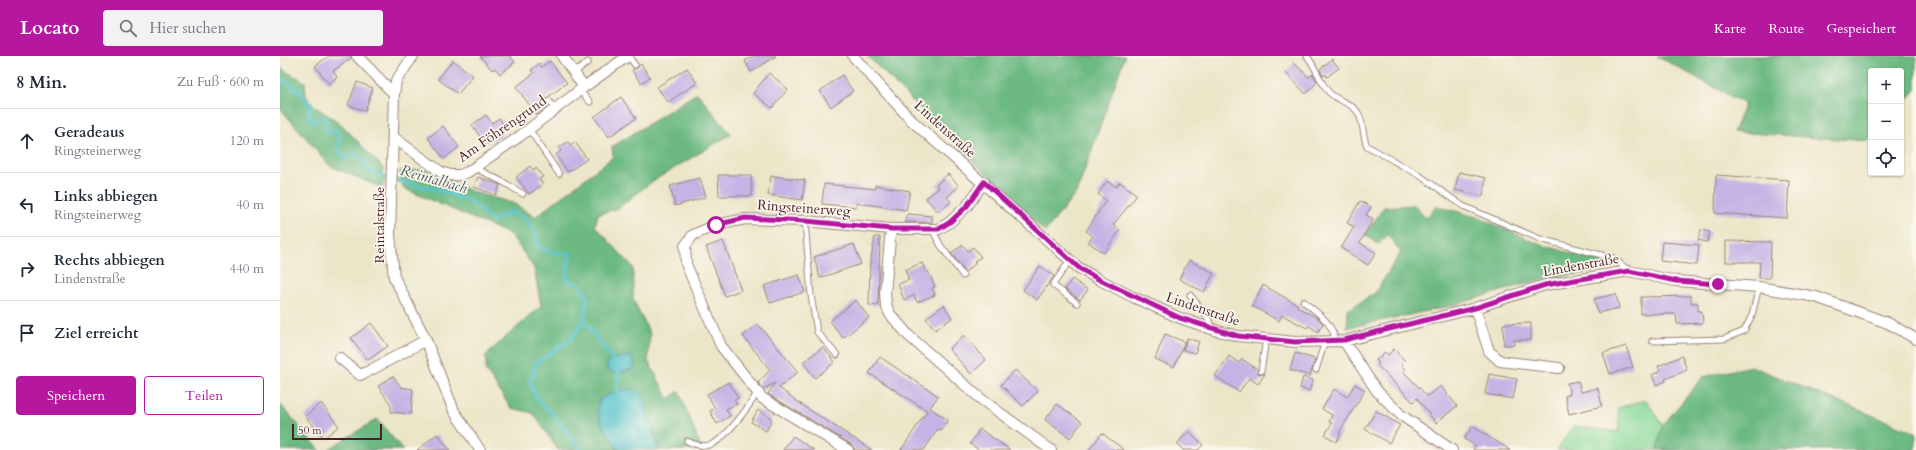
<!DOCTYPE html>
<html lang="de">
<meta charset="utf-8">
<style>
:root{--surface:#fff;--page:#f2f2f3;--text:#1f2937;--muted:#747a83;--line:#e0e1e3;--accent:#b5179e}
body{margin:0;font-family:Cardo,serif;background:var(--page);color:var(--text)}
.controls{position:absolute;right:12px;top:12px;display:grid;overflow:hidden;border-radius:4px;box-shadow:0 1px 3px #0004}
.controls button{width:36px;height:36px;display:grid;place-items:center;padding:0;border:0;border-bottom:1px solid var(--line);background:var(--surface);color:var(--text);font:20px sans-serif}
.scale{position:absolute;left:12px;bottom:10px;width:90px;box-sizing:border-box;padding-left:4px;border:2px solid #4a1f2b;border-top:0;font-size:11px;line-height:14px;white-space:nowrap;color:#4a1f2b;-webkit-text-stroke:3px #fbf7ec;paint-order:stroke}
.stop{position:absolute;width:12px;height:12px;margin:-9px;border:3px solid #b5179e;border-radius:50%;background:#fff}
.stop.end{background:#b5179e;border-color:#fff;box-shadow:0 1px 4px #0008}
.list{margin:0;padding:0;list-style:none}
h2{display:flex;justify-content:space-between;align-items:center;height:52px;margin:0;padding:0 16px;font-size:17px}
h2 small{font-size:13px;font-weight:400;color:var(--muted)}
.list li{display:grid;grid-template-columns:26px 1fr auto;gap:12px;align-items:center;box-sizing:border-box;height:64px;padding:0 16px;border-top:1px solid var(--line)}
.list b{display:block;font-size:15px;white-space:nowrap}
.list p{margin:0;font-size:13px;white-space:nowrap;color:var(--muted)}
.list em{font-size:13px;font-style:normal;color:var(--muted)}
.actions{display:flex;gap:8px;padding:12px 16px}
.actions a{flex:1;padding:9px 0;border:1px solid var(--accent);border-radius:4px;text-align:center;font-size:14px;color:var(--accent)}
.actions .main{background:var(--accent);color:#fff}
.icon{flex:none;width:22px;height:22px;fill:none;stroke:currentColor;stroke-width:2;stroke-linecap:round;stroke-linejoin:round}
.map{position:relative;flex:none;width:1636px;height:394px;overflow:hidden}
header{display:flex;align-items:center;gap:24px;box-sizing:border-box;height:56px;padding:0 20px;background:var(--accent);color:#fff}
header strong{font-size:19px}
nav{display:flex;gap:22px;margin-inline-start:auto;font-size:14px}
.search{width:280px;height:36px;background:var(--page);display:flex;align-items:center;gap:10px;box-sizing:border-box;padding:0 14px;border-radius:4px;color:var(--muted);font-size:15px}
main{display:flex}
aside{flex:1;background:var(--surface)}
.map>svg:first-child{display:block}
</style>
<header>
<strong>Locato</strong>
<div class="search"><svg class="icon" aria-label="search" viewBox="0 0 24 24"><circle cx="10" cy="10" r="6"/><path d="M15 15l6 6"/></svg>Hier suchen</div>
<nav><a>Karte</a><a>Route</a><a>Gespeichert</a></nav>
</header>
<main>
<aside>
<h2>8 Min.<small>Zu Fuß · 600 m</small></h2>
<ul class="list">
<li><svg class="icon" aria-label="ahead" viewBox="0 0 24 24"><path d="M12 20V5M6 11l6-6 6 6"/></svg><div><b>Geradeaus</b><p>Ringsteinerweg</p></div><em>120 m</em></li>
<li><svg class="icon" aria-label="left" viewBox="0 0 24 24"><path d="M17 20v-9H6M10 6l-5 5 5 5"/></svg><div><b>Links abbiegen</b><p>Ringsteinerweg</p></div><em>40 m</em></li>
<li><svg class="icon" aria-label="right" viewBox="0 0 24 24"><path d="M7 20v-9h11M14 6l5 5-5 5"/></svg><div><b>Rechts abbiegen</b><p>Lindenstraße</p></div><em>440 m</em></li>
<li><svg class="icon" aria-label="arrive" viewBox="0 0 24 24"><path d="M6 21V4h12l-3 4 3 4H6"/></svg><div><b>Ziel erreicht</b></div></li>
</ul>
<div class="actions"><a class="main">Speichern</a><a>Teilen</a></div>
</aside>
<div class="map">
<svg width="1636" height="394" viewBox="0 0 1636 394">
<rect width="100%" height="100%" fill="#fbf7ec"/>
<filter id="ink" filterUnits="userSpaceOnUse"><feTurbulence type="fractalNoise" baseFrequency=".025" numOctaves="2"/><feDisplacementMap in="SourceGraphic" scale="8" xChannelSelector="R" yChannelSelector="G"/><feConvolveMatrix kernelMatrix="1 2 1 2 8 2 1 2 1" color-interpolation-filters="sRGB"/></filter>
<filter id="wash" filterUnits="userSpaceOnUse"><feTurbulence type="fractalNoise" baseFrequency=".012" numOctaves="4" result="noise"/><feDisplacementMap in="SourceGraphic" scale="16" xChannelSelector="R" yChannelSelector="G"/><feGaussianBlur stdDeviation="0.9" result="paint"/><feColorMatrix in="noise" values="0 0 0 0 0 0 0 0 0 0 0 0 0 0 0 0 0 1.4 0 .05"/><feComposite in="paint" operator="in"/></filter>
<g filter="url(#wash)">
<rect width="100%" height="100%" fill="#ece6c9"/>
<!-- green -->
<path fill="#86d99a" stroke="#687c62" d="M1366,344L1383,369L1377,394H1277L1293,370L1339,376L1338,352Z"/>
<!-- forest -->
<path fill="#6cb982" stroke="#5b6c56" d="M587,0H845L797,136L765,176Z
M1377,0H1636V34L1621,50V15H1591V82L1588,85L1453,76L1465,48Z
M0,12L25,26L26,40L34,50L60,67L103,112L104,125L102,132L50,110L0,52Z
M417,37L451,78L373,125L337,153L318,158L315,170L353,211V243L370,278L368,305L389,343L399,335L422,394H379L362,338L324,371L331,379L338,394H278L253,357L231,352L206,315V299L261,250L254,212L231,179L123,132L120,115L145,114L196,137L233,147L255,161L333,101L332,91Z
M1134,149L1145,162L1157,150L1197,161L1259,188L1311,203L1329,206L1328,213L1259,224L1171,250L1067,272L1068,254L1095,237L1121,196L1108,179L1098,188L1085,179L1104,151Z
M1471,310L1636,377V394H1377L1383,369L1423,321Z
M0,348L40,394H0Z
M97,363L123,394H47Z"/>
<!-- water -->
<path fill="#55c2cc" stroke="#50707c" d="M349,300L353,303L355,308L353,313C343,316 336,320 327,313V307L332,303Z
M355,333L362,338L379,394H338C333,383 319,367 318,356C317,352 319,347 320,343L337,335Z"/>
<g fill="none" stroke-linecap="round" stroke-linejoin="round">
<!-- stream -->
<path stroke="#55c2cc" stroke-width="3.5" d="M0,22L21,37L31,51L29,62L34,66L45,61L47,69L46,77L56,74L60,82L57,92L65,102L75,98L84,105L88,113L102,121L165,136L193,147L213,165L230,156C250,163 255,172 259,192L274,197H290L286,225L298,227L307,241L304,264L292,282L257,307L250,326L257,344L273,358L301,394
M304,264L334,306
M337,314C341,322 335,331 338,339"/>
</g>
<g id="blocks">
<!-- building -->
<path fill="#c4b4e5" d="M49,0H71V2L53,15L57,21L49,28L35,10Z
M200,0H230L235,6L220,18L215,12L212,14Z
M473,0H496L471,16L465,5Z
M1052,3L1059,12L1047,21L1045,18L1043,20L1040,13Z
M173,4L193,20L178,38L158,23Z
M270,5L287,27L261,46L266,52L257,59L236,31L254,17L251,14L259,8L261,11Z
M1014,7L1029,21L1033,18L1037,26L1026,38L1005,16Z
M361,8L370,21L361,27L352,14L357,12Z
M407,12L417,27L388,46L377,31Z
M489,17L508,33L492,52L473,37Z
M562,19L573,35L551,51L540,35Z
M77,26L93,32L85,55L68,49Z
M341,41L356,62L329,81L314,61Z
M206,59L212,67L219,62L227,73L221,77L222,80L214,85L213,83L205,88L192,69Z
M163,70L179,91L164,103L148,82Z
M288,86L290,89L295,86L307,103L288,116L276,99L281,95L279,92Z
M250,110L253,114L256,112L263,121L259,123L263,128L249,138L236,121Z
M1179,116L1206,122L1203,140L1175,134Z
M668,118L679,130L667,141L671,146L658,156L646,142L659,132L656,129Z
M438,119H471L472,140H439Z
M1436,119L1509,124L1507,162L1435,157Z
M491,120L525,124L522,144L488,139Z
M198,121L220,129L216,139L194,131Z
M420,122L426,141L395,150L390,130Z
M827,125L836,131L840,126L857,139L833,169L840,174L824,197L808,186L813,180L806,175L825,146L826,144L818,138Z
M544,128L595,133V129L630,135L626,154L577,147L576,151L542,148Z
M1080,145L1091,151L1086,159L1093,163L1080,187L1096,197L1088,209L1061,192L1074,171L1067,167Z
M628,158L652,160V166H625L626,160Z
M1421,174L1430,176L1427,186L1418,184Z
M595,181H600L598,250L589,249L590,207Z
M443,185L461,234L445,240L426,191Z
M1446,185L1491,186L1490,222H1479L1480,206H1446Z
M1382,186L1419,189L1417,209L1380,205Z
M574,188L581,208L540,222L534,201Z
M683,189L688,195L693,191L701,201L694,205L696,207L685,216L671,197Z
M909,204L934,217L924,236L899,223Z
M642,207L646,216L648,215L655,231L652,232L655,239L637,246L634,239L624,244L618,228L629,224L625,214Z
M760,210L774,220L757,244L743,234Z
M519,219L525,236L490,247L484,230Z
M792,223L808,234L800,244L785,233Z
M983,229L1018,249L1017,251L1039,263L1043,268L1038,276L1029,270L1027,272L1002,259L999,265L972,250Z
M1336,238L1339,252L1318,257L1314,243Z
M1411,240V247H1418V255H1422L1423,267L1397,268L1396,258H1361V241Z
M576,244L589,262L563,282L550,265Z
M664,249L672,262L655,274L646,262Z
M91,267L108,290L88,304L71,282Z
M1251,267V284H1234V289H1224L1223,268Z
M478,268L518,316L499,332L525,351L592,394H575L571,388L488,338L495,327L484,333L478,327L490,314L463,280Z
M885,278L905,286L894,311L875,303Z
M684,279L706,304L691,318L669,293Z
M907,282L919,286L915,297L903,294Z
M1346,290L1353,311L1330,318L1323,297Z
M543,291L555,306L535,322L523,306Z
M1114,293L1125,305L1121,309L1125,313L1123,315L1147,340L1161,330L1177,350L1156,367L1137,342L1133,346L1097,309L1099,307L1096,304L1105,296L1108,299Z
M1015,297L1035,303L1030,320L1010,314Z
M949,300L959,307L962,303L977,313L979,318H985L978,328L969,322L959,336L935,320Z
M1402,300L1407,314L1385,323L1386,325L1376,329L1372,319L1380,315L1378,310Z
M600,301L658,340L650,352L668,364L661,375L658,373L644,394H621L647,355L589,317Z
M735,314L758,335L743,350L721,329Z
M1209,318L1237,323L1233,343L1205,338Z
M113,320L121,331L133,333L131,358L111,356V349L98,330Z
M1023,321L1033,324L1029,335L1020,332Z
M1298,325L1301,336L1318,332L1322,350L1289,358L1285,340L1290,338L1287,327Z
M449,326L458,342L454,344L457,348L446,353L450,360L437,368L430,355L435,352L427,338Z
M1075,328L1085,334L1059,377L1061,378L1056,386L1045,379L1052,367L1049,366L1052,359L1042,353L1054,333L1067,341Z
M41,347L59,370L44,382L25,360Z
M777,348L802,366L790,382L765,364Z
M478,354L491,362V366L486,375L471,366Z
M1096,355L1120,369L1109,387L1085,373Z
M1192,370L1203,377L1230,394H1193L1196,390L1184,383Z
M700,373L730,394H699L690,388Z
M909,375L923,389L918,394H903L897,388Z
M822,377L844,394H809Z
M157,378L170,394H137Z
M513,380L534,394H503Z"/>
</g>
</g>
<g filter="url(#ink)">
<use href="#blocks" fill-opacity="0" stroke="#9b827a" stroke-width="1"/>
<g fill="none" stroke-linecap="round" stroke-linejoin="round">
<!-- service casing -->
<g stroke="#9b827a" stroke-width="7">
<path id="service" d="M348,0L355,9
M1027,0C1035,10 1039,23 1047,34C1055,45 1069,45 1077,55C1084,65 1082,79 1087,90L1139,119L1183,150L1260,183L1333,202L1348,214
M294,17L308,6
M299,34L310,46
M269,45L275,53
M249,73L279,118
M195,112L225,127L243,138
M525,165L531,239L537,276L557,299
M652,173L661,190L683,220
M790,204L773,229L797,247
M910,239L925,257L933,272
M1023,245C1036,256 1054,267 1055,285
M1372,285L1444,283L1464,275L1472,259L1479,231
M1036,314L1045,285
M981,315L986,283
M407,385C414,388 421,391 429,389C443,387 470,349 477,337"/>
</g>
<!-- minor casing -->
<g stroke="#9b827a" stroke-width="12">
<path id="minor" d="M77,0L114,38
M133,0L116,25L114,38L110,179L114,221L146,284L174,355L200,394
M282,0L304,31L348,0
M573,0L631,64L799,212L820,224L853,241L900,262L938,275L958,280L1015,286L1064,285L1195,252L1265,229L1349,215L1396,225L1479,231L1536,241L1608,267L1636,283
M113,81L161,116L170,119H180L188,116L240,80L304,31
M611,173L605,237L606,249L610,258L629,280L701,343L771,394
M1195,252L1209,295L1220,305L1279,312
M1064,285L1097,335L1121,359L1172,394
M60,302L80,319L87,316L146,284
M568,394L482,342L441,290L406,208L405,190L413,179L436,169L465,163L525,165L611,173H659L670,166L687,150L704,126"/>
</g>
<!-- service -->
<use href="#service" stroke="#fff" stroke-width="5"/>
<!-- minor -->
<use href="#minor" stroke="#fff" stroke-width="10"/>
</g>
</g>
<g fill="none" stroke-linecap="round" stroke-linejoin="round" filter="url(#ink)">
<!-- route -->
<path stroke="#b5179e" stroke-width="5" d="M436,169L465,162L525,165L611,173H659L670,166L687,150L704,126L799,212L820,224L900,262L958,280L1015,286L1064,284L1195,252L1265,229L1349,215L1396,225L1438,228"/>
</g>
<g text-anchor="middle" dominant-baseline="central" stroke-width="3.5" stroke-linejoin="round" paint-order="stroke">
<!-- street labels -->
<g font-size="14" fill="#4a1f2b" stroke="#fbf7ec">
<text transform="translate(222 73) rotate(-35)">Am Föhrengrund</text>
<text transform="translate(665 73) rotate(42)">Lindenstraße</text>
<text transform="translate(524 152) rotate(4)">Ringsteinerweg</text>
<text transform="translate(99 169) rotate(-90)">Reintalstraße</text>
<text transform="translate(1301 209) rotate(-10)">Lindenstraße</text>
<text transform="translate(923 253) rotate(19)">Lindenstraße</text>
</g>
<!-- water labels -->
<g font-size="15" font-style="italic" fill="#4e5863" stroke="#fbf7ec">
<text transform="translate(154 123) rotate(16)">Reintalbach</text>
</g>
</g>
</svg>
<div class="controls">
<button>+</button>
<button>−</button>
<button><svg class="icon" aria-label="locate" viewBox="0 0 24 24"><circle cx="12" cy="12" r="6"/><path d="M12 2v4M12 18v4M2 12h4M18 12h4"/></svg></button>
</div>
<div class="scale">50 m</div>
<div class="stop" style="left:436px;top:169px"></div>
<div class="stop end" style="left:1438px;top:228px"></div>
</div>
</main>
